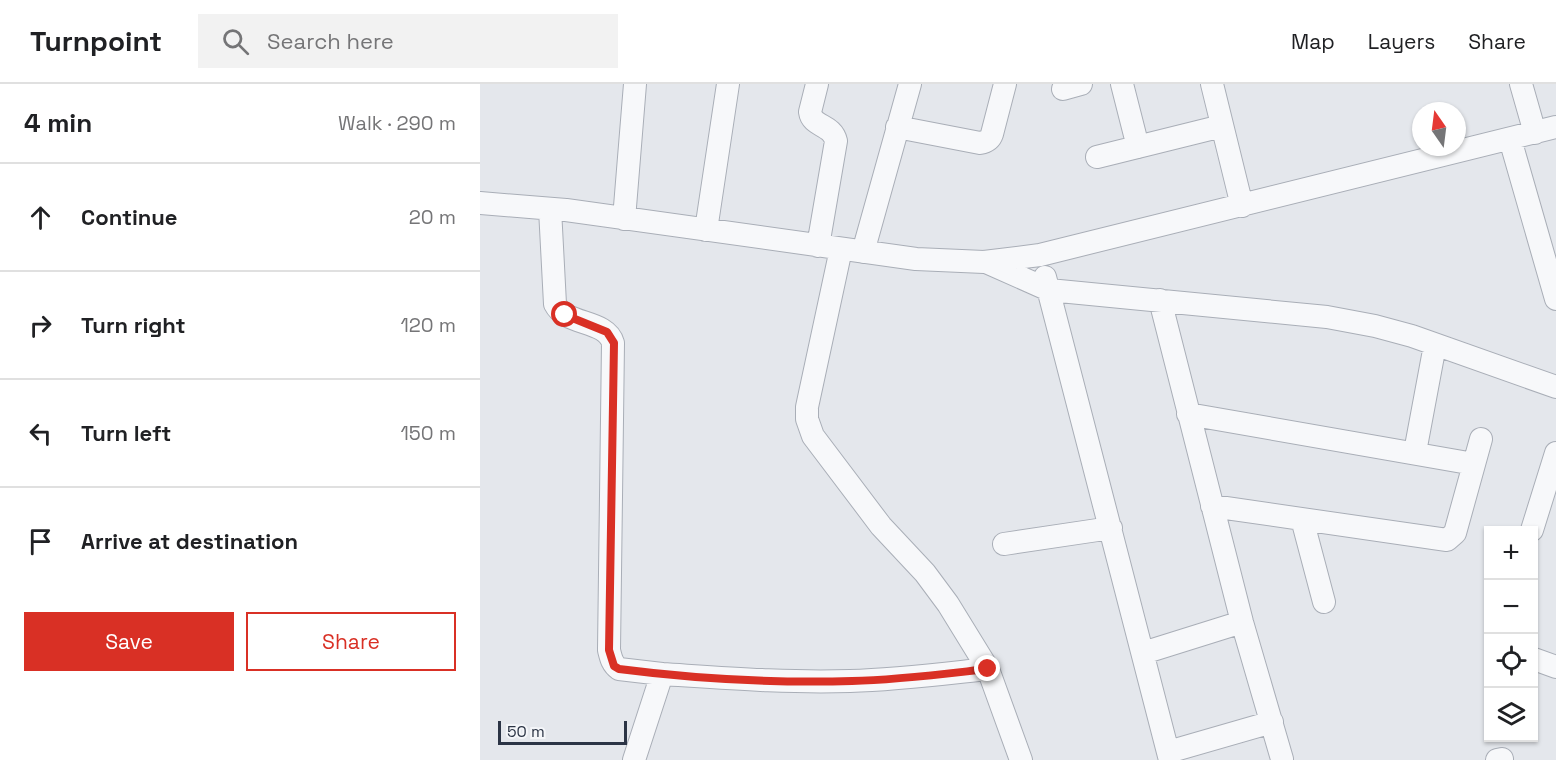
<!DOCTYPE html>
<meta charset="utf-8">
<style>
:root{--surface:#fff;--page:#f2f2f2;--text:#202124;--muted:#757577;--line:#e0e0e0;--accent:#d93025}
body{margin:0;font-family:"Space Grotesk",sans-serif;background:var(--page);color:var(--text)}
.controls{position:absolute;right:18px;bottom:18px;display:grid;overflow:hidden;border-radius:0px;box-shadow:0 2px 4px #0004}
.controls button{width:54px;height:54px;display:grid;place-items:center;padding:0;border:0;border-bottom:2px solid var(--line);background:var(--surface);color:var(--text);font:30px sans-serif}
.compass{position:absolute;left:932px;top:18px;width:54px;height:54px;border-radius:50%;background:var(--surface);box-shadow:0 2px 4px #0004;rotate:346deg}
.scale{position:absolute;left:18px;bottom:15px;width:129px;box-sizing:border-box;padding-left:6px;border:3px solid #2b3445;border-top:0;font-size:16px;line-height:21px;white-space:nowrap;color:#2b3445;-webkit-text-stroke:4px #f4f6f9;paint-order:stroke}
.stop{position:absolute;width:18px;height:18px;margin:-14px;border:4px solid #d93025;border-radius:50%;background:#fff}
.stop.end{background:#d93025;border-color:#fff;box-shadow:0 2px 6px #0008}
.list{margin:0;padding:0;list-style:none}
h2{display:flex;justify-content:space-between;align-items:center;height:78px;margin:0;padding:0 24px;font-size:26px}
h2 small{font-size:20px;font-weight:400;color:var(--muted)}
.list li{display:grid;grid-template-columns:39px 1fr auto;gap:18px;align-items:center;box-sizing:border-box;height:108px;padding:0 24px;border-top:2px solid var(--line)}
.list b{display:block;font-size:22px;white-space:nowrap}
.list em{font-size:20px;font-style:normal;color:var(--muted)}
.actions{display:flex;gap:12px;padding:18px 24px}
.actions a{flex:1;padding:14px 0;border:2px solid var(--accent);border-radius:0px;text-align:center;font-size:21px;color:var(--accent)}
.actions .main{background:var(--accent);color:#fff}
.icon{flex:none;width:33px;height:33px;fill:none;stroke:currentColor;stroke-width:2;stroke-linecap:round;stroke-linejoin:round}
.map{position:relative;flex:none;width:1076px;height:676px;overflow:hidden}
header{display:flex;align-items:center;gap:36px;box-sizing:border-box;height:84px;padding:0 30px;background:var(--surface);border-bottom:2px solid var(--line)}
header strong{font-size:28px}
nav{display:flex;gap:33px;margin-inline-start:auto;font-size:21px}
.search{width:420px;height:54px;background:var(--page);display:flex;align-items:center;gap:15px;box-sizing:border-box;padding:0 21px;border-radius:0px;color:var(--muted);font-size:22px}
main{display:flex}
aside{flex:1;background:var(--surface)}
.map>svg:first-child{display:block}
</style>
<header>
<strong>Turnpoint</strong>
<div class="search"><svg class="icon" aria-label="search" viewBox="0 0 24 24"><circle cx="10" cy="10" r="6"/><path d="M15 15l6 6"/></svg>Search here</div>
<nav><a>Map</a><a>Layers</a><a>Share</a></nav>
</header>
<main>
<aside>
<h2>4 min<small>Walk · 290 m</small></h2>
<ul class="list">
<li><svg class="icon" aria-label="ahead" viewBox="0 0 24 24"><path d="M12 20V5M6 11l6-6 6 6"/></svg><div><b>Continue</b></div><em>20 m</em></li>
<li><svg class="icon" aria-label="right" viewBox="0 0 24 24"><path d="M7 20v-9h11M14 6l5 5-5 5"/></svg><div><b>Turn right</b></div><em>120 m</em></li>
<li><svg class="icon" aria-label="left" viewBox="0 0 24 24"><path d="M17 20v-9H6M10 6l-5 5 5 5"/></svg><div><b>Turn left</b></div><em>150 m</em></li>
<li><svg class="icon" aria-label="arrive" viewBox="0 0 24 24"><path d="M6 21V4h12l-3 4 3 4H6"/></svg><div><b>Arrive at destination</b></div></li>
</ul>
<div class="actions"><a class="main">Save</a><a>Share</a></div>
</aside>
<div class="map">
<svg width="1076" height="676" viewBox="0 0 1076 676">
<rect width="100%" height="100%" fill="#e4e7ec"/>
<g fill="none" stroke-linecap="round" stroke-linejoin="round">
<!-- minor casing -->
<g stroke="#a9aeb7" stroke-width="24">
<path id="minor" d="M337,0L330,28C332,43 352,40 356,57L338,162
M642,0L658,63
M732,0L762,122
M1041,0L1055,49
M583,5L601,0
M417,43L500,59C506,58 510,56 512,50L525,0
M1030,55L1076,215
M617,73L742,42
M0,119L86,126L436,175L504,178L560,171L1076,43
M70,125L75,220C86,242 126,235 133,259L129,566C131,574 132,580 139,585L182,590
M144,135L155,0
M226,146L248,0
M361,165L327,323V335L333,352L401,442L445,489L468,520L508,585L541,676
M383,168L430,0
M506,178L569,206L847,233L895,242L932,252L1076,303
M565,193L690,676
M680,216L762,538L802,675
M708,330L994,380
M935,368L955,261
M732,422L967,456L975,449L1001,355
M822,435L844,518
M1052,446L1076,369
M524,460L631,444
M663,569L762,538
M1054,575L1076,583
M688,668L792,638
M154,676L182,590C245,594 307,599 370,597C417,596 462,590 508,585
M1017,676L1022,675"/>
</g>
<!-- minor -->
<use href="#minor" stroke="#f7f8fa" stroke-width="22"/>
</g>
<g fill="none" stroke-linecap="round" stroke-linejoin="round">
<!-- route -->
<path stroke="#d93025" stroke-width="8" d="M85,231L127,248L134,259L129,566L134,582L139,585C216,595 294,599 372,597C417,596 463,590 508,585"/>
</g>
</svg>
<div class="controls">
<button>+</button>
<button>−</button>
<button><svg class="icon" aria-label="locate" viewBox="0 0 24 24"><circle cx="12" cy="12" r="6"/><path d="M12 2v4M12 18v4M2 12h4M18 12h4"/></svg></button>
<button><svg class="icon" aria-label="layers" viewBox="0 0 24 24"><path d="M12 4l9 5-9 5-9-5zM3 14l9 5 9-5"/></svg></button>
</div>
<svg class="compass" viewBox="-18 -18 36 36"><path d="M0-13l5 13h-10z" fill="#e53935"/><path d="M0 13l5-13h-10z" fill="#757577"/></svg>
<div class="scale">50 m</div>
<div class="stop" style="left:85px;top:231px"></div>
<div class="stop end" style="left:508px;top:585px"></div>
</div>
</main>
